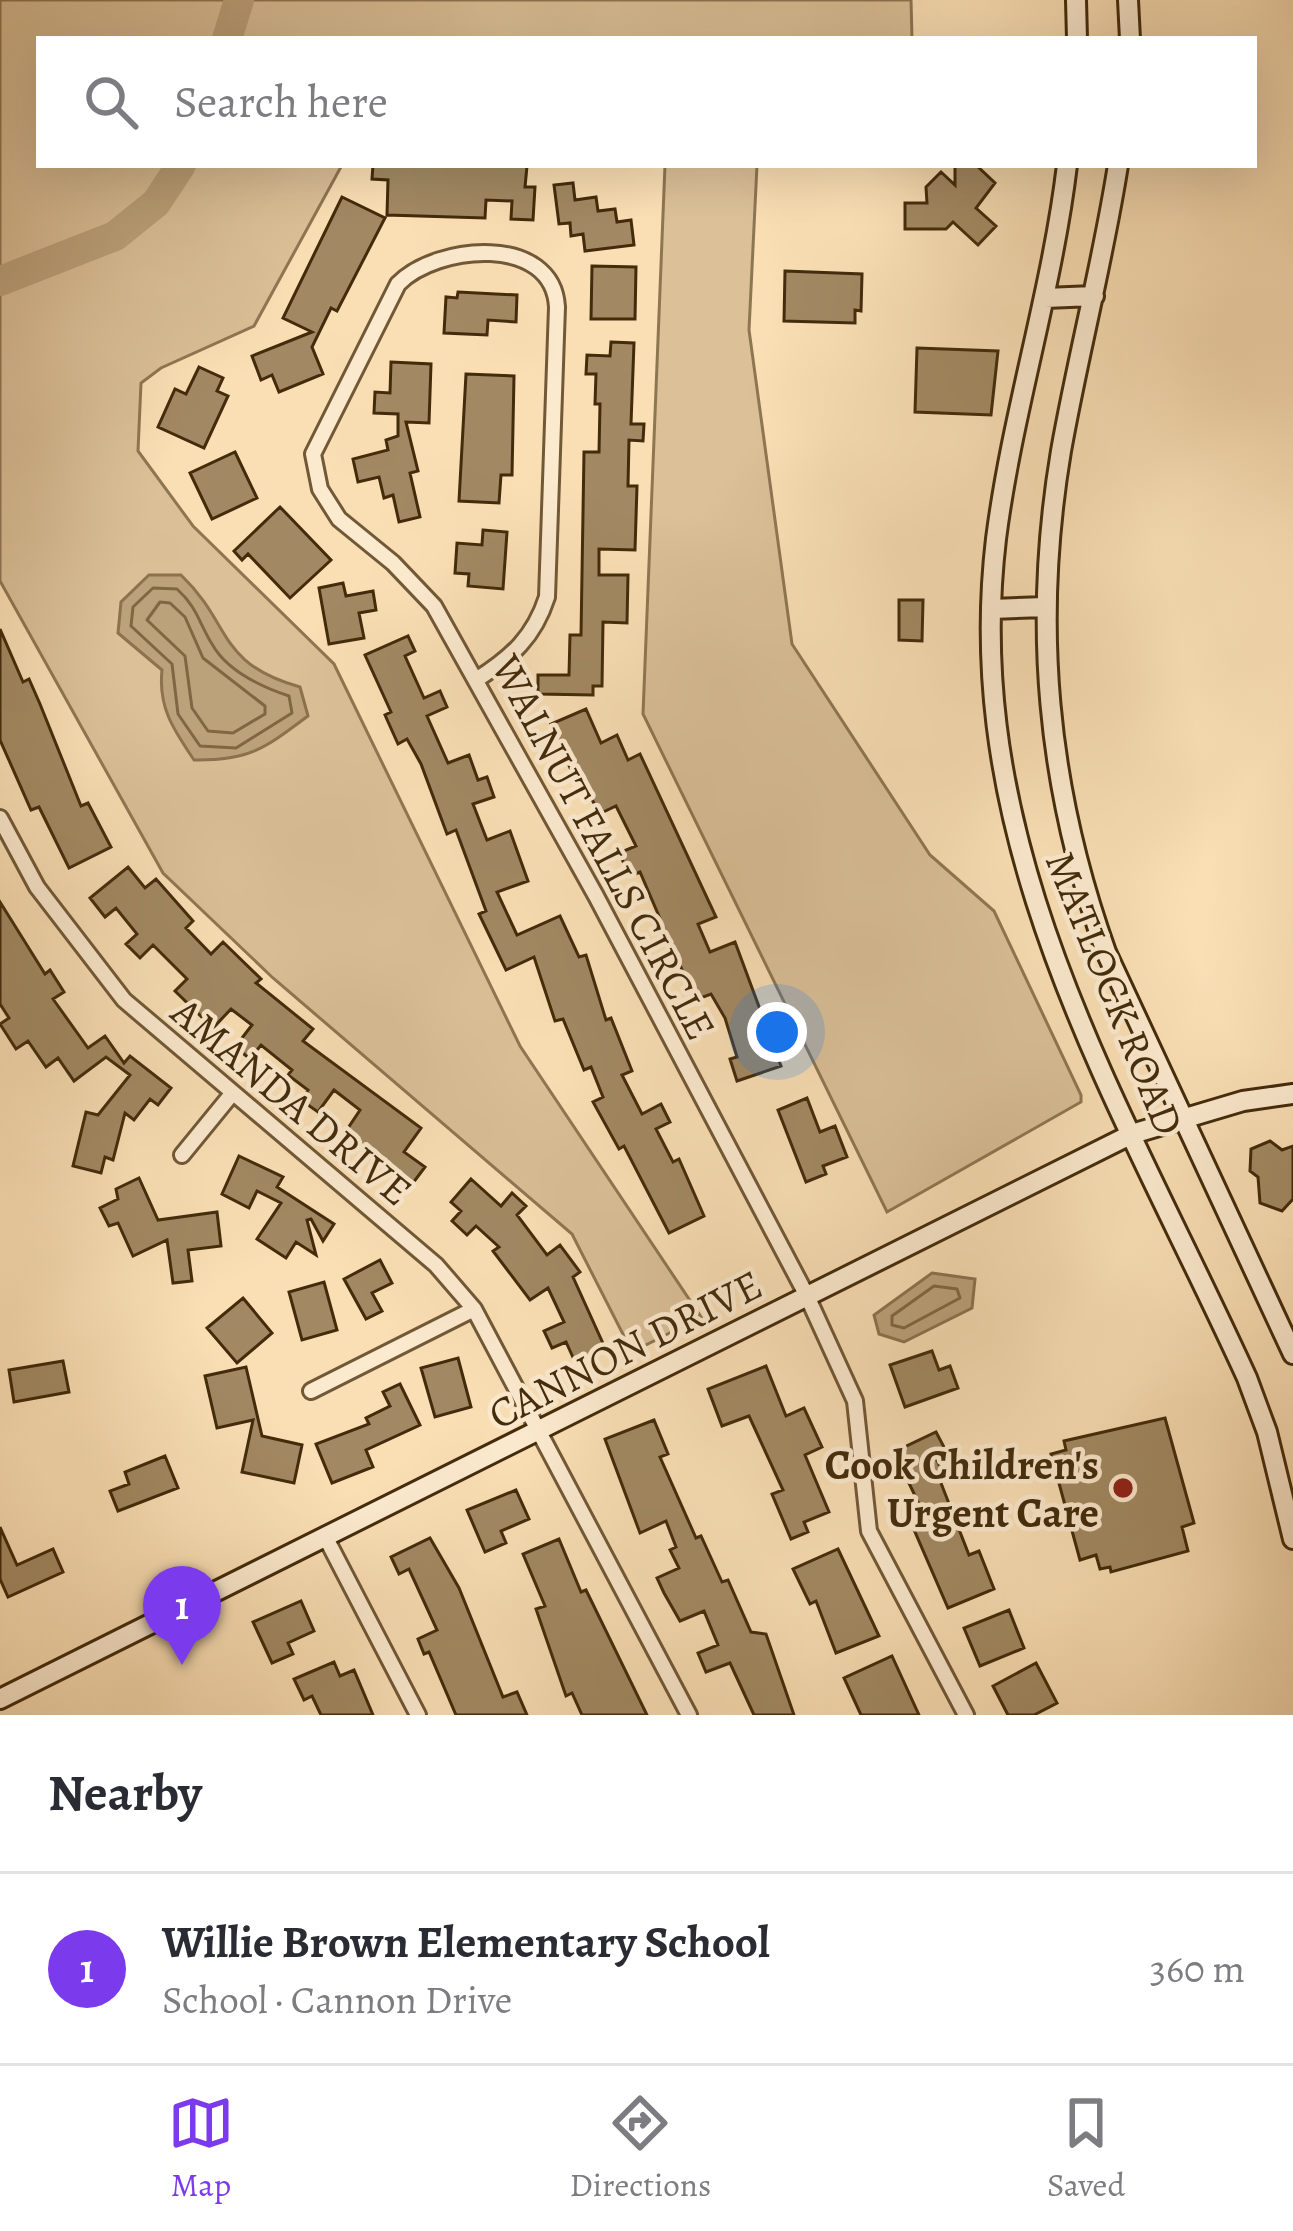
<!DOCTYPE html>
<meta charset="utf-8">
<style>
:root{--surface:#fff;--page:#f2f2f3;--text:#2b2b33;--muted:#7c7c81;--line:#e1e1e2;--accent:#7c3aed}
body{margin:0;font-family:Alegreya,serif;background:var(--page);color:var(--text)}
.you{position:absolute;left:777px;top:1032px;width:42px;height:42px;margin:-30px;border:9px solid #fff;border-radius:50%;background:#1a73e8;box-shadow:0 0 0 18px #1a73e833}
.badge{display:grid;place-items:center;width:78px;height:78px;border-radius:50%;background:var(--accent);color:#fff;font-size:39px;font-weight:700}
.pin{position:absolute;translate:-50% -99px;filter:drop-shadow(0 3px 6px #0008)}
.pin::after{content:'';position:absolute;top:63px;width:42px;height:36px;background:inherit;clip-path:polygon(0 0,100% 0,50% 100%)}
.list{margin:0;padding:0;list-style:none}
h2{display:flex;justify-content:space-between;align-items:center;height:156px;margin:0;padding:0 48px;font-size:51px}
h2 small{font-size:39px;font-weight:400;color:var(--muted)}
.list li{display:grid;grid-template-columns:78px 1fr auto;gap:36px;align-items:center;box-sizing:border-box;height:192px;padding:0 48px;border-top:3px solid var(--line)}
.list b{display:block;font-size:45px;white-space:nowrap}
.list p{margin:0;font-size:39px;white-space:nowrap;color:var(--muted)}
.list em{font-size:39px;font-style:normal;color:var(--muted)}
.icon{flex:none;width:66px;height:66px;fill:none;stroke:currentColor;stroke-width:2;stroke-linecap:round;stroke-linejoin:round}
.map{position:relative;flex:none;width:1293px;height:1715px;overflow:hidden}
.search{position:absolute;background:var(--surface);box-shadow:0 12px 48px #0002;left:36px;right:36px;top:36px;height:132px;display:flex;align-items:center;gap:30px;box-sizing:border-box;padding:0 42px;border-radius:0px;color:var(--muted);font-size:45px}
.sheet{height:348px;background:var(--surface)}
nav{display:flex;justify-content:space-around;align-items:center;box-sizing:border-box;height:168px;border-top:3px solid var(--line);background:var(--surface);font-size:33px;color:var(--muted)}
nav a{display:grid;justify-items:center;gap:6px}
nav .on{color:var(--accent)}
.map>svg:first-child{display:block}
</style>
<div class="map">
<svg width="1293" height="1715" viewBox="0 0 1293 1715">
<rect width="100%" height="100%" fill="#fadfb5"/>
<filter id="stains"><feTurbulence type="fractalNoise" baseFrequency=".00167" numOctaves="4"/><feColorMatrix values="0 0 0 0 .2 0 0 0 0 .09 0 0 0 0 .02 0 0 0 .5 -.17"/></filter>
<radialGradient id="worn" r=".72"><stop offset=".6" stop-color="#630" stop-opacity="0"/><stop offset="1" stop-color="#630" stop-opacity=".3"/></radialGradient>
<!-- green -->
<path fill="#dbc098" stroke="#8f7652" stroke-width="3" d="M0,0H911L912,39H39V165H342L254,326L161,368L141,383L138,451L193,526L334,664L520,1046L701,1317L632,1352L572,1234L273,978L163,873L0,581Z
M665,165H757L749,330L792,644L930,855L994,911L1081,1095V1102L887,1212L643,714Z"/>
<!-- water -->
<path fill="#bca27b" stroke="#8c724e" stroke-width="3" d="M149,575H181C233,625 216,663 300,687L308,716C265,748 250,761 194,760C174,730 158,708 162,670L118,633L121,602Z
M932,1273L975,1279L972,1308L904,1342L879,1334L874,1315Z"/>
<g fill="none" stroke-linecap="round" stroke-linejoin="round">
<!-- shore -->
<path stroke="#806643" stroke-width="3" d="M153,588L177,589C197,607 199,623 212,644C227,671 262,687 289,696L292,713L236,748L200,746L178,714L172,664L131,626L133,607Z
M160,602L170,603L185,617L203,658L265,706V714L233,733L208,731L192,708L185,656L147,620Z
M934,1286L957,1289L960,1298L904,1328L892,1325V1316Z"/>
<!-- river -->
<path stroke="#bca27b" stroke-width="30" d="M227,39L239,0
M0,281L115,236L156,203L181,165"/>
</g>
<!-- building -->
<path fill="#a28963" stroke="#432b0b" stroke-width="3" d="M373,165L527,166L525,187H535L533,220L511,219L512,201L486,200L485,218L387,215L388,180L372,179Z
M955,165H976L995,183L976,208L996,226L978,245L953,222L946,229H905V203H927L926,187L941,172L955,185Z
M573,183L575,200L596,197L598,211L615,209L617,222L631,220L634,245L585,251L583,234L571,236L570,223L559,224L554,185Z
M342,197L385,218L337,311L331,308L312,347L323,374L279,392L272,375L261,380L252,356L312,332L283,318Z
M592,266L636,267L635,319H591Z
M785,271L862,274L861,311L855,310V323L784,321Z
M458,292L517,295L516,322L488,320L487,335L444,333L446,297L457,298Z
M611,342L634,343L631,424H644L643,441L629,440L628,486H637L635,550L599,549V575H628L627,623L603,622L602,686H593V695L538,694V675H569L570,635H581L584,452H599L600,404H595L596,374H586L587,355L610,356Z
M917,348L998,351L991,415L915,412Z
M391,362L431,364L429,423L406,422L418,471L410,473L420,517L399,522L393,495L384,498L379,477L358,482L353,459L388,450L386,440L398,436V414L374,413L375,392L390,393Z
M199,367L223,378L217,391L228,396L204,448L158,427L175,389L186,394Z
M466,374L514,376L512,475H501L499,503L459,501Z
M235,452L257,498L212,519L190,473Z
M280,507L331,560L290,598L248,554L242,560L234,551Z
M483,530L507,532L503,589L468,586L469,574L455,573L457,543L482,545Z
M343,583L346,596L373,591L376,610L359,613L364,638L329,644L319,588Z
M899,600H923L922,641L899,640Z
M0,629L23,682L29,679L40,704L81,806L88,803L111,847L69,868L39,807L31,810L0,740Z
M408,636L415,651L405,656L424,698L440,691L447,707L427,716L448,763L469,755L478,780L487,777L494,797L473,804L487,840L510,831L528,881L497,892L517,935L560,916L579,957L586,955L606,1020L611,1018L632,1071L622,1075L642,1114L661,1104L670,1122L656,1129L673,1162L679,1159L704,1216L669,1233L624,1146L619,1149L593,1102L603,1097L591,1067L584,1070L563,1019L555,1021L534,957L506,970L479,914L486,911L456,830L447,834L421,764L407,739L398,744L385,715L391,712L365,655Z
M586,709L601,743L617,735L628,760L640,754L716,917L698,924L710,952L735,942L781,1066L737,1081L730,1059L737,1057L725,1018L711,994L695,1000L640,872L630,876L619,853L636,846L616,806L599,814L580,774L574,777L551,724Z
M128,867L145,888L156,879L193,921L186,928L211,954L223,942L261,979L256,983L313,1029L303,1041L421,1128L404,1152L425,1167L410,1187L394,1176L398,1171L344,1134L360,1110L334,1090L318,1112L301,1100L308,1090L288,1075L292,1070L261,1045L250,1059L235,1047L252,1025L231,1009L213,1028L175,991L187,979L153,945L140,958L126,944L137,934L116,908L105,917L90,898Z
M0,902L45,974L50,970L64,992L53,999L88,1048L105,1036L124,1063L130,1056L171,1088L158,1105L150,1099L134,1120L125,1113L113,1160L105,1157L101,1173L73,1166L86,1112L98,1115L130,1075L106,1057L74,1081L58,1058L46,1067L28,1041L16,1049L0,1024L9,1018L0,1004Z
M807,1098L820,1132L835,1126L847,1157L823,1166L826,1174L806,1182L778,1110Z
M1270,1141L1282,1150L1293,1146V1199L1282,1211L1260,1203L1258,1177L1250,1171L1251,1149Z
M239,1156L283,1177L277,1187L334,1224L323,1241L311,1219L307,1220L316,1255L296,1242L286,1258L257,1239L281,1203L257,1191L249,1208L222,1194Z
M139,1178L158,1220L217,1212L221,1246L188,1250L192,1281L173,1283L167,1240L133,1256L118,1223L109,1226L100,1208L118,1199L116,1189Z
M471,1179L501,1206L512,1193L526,1206L517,1215L547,1255L560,1245L580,1272L573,1277L606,1350L576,1364L566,1342L552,1348L544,1331L564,1322L548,1288L530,1300L493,1251L499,1247L476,1226L467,1235L452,1221L461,1211L451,1202Z
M380,1260L392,1283L372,1293L382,1311L366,1319L344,1279Z
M324,1282L337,1330L302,1340L289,1292Z
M243,1298L272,1333L237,1363L207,1328Z
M932,1351L939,1370L950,1366L958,1388L905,1407L890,1365Z
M458,1358L471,1407L435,1417L421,1368Z
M63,1361L69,1392L14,1402L9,1370Z
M766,1366L786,1416L804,1408L822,1447L805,1455L829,1512L804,1522L808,1532L791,1539L772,1494L783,1490L749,1416L722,1426L708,1389Z
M246,1367L262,1436L302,1445L294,1483L242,1472L253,1420L217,1428L205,1376Z
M400,1384L420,1425L366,1450L373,1467L332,1483L316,1444L369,1424L366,1418L390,1406L383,1392Z
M1165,1418L1194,1523L1182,1527L1188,1551L1111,1572L1110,1567L1100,1569L1096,1555L1080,1560L1051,1454L1066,1450L1064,1441Z
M654,1420L668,1454L660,1457L696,1538L701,1536L722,1582L728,1580L751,1632L766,1634L794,1715H754L730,1663L706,1672L698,1653L718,1645L704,1611L680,1621L664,1593L657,1578L679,1568L670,1550L676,1547L666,1521L640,1533L605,1439Z
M936,1432L945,1449L934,1454L944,1475L939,1478L969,1555L979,1551L994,1589L948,1608L905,1509L919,1504L894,1452Z
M165,1456L178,1488L118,1511L110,1491L129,1484L125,1472Z
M516,1490L529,1519L501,1531L506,1543L485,1552L467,1510Z
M0,1527L17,1565L53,1549L63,1572L8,1597L0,1579Z
M430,1538L459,1588L503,1697L517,1692L527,1715H456L429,1652L424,1654L418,1639L437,1630L409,1569L399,1574L391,1557Z
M559,1539L581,1592L586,1590L647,1715H582L572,1693L566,1696L536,1609L545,1606L523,1554Z
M838,1549L879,1636L836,1653L816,1601L810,1604L793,1569Z
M301,1601L314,1631L288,1643L293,1654L272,1663L253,1622Z
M1009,1610L1024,1648L980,1666L964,1628Z
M892,1656L919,1715H861L844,1678Z
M334,1662L340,1676L354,1670L373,1715H321L312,1696L304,1700L294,1679Z
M1036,1663L1057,1703L1034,1715H1008L993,1686Z"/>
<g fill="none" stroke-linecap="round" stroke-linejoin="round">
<!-- street casing -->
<g stroke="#715836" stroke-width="20">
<path id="street" d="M476,680C512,657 534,637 547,597L557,307C553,234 437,244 398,284L313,454L320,489L339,519L393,563L434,606L596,896L807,1296L855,1401L869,1531L966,1715
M0,818L37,887L124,1000L436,1265L474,1309L689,1715
M182,1155L231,1095
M311,1391L474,1309
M327,1540L418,1715"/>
</g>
<!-- secondary casing -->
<g stroke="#432b0b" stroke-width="24">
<path id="secondary" d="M1076,0L1077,39
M1128,0L1130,39
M1067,165C1052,291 1012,413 996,539C959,851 1123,1106 1247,1378L1267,1432L1293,1539
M1118,165C1103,261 1078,355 1061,451C1032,624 1047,787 1106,952L1293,1354
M1045,298L1094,296
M992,609L1045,607
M0,1699L1132,1134L1243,1101L1293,1094"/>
</g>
<!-- street -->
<use href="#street" stroke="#fceacf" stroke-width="14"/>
<!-- secondary -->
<use href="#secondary" stroke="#fceacf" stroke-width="18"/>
</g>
<!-- markers -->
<circle fill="#8f2418" stroke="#fceacf" stroke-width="4.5" cx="1123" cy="1488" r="12"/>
<g text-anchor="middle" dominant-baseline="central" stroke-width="9" stroke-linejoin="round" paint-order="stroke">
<!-- street labels -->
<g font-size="42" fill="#432b0b" stroke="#fceacf">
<text transform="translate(604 847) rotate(62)">WALNUT FALLS CIRCLE</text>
<text transform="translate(1115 993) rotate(68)">MATLOCK ROAD</text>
<text transform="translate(292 1101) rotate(40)">AMANDA DRIVE</text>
<text transform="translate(625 1349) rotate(-27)">CANNON DRIVE</text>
</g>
<!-- poi labels -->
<g font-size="42" font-weight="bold" fill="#432b0b" stroke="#fceacf" text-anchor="end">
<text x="1099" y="1464">Cook Children's<tspan x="1099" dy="48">Urgent Care</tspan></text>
</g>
</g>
<rect width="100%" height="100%" filter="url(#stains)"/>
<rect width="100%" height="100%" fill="url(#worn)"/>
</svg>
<div class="you"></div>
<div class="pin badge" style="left:182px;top:1665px">1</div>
<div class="search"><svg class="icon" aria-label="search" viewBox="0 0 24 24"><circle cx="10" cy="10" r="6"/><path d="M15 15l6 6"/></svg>Search here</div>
</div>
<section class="sheet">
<h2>Nearby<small></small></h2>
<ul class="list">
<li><span class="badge">1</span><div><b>Willie Brown Elementary School</b><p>School · Cannon Drive</p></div><em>360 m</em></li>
</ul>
</section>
<nav>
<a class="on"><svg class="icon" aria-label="map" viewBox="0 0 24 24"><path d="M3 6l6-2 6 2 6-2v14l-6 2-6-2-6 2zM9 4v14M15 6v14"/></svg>Map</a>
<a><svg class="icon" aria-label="directions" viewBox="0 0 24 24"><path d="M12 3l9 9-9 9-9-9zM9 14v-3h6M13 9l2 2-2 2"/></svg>Directions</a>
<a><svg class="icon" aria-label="saved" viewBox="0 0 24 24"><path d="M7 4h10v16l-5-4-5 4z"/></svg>Saved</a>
</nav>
